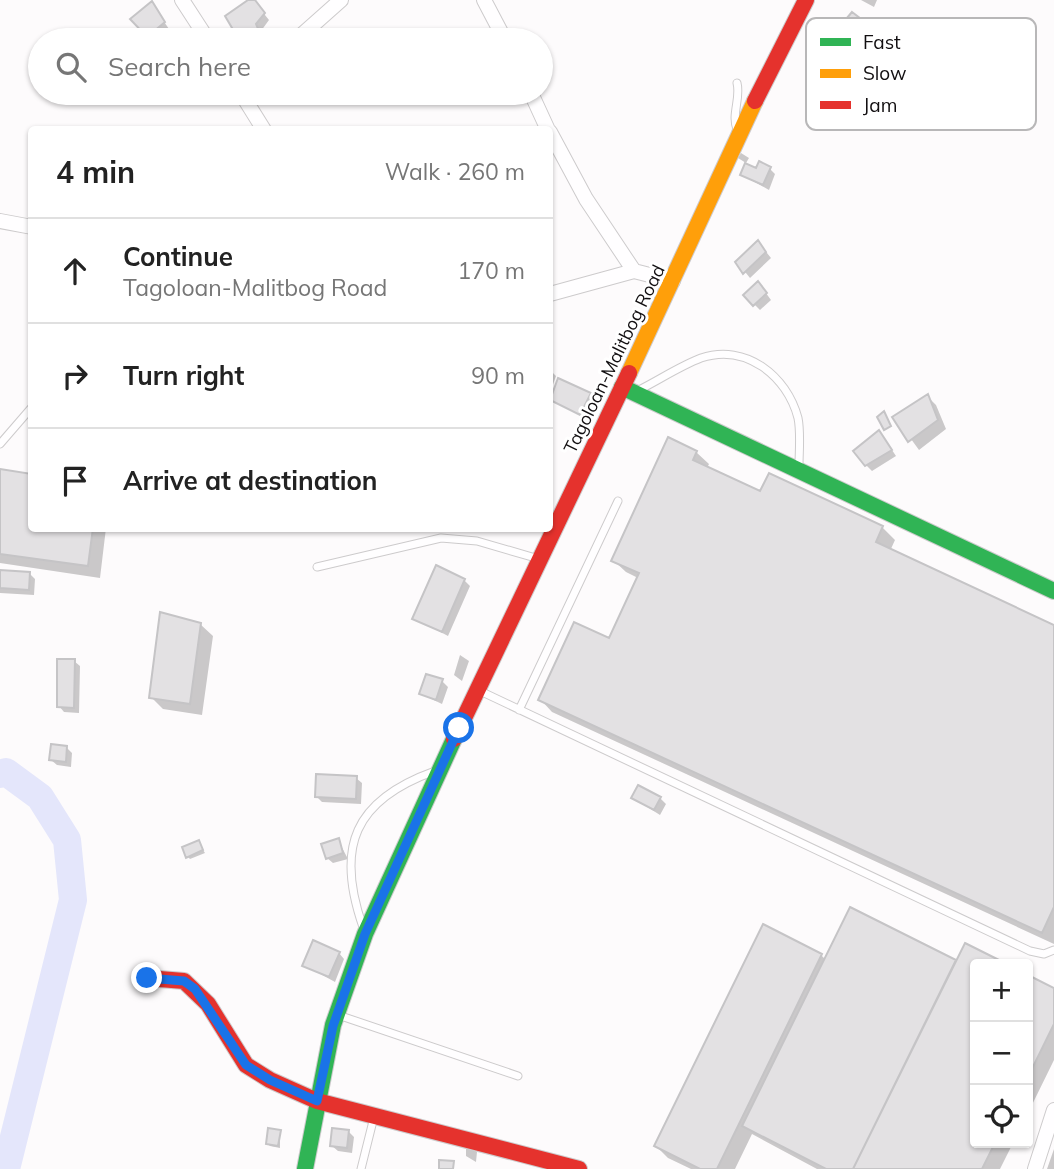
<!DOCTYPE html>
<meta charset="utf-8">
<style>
:root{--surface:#fff;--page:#f6f6f6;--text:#222;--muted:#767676;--line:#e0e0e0}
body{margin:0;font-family:Mulish,sans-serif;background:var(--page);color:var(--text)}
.controls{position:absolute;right:21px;bottom:21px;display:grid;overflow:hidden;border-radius:7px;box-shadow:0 2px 5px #0004}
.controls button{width:63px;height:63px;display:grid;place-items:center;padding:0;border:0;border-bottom:2px solid var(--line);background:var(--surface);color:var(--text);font:35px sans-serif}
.stop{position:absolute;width:21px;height:21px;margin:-16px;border:5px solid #1a73e8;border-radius:50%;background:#fff}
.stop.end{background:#1a73e8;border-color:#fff;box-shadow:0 2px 7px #0008}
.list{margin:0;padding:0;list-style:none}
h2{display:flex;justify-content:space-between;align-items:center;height:91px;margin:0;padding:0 28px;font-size:30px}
h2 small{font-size:23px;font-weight:400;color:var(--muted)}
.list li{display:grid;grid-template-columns:46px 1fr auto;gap:21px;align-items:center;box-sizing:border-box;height:105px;padding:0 28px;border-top:2px solid var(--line)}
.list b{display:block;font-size:26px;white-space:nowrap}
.list p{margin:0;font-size:23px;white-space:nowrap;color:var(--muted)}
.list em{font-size:23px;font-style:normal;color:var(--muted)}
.icon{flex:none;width:38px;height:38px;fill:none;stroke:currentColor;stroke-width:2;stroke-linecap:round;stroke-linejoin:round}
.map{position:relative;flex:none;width:1054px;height:1169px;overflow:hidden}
.search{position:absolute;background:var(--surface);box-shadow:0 2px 5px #0004;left:28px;top:28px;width:525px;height:77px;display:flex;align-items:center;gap:18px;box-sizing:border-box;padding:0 24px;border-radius:38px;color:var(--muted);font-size:26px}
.panel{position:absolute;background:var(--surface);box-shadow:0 2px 5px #0004;left:28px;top:126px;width:525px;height:406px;border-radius:7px}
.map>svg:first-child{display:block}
</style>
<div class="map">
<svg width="1054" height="1169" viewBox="0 0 1054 1169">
<rect width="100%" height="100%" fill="#fdfbfc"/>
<!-- shadow -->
<path fill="#0003" d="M253,0L269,20L261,31L264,37L242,40L227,16Z
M861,0H877L874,7Z
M152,4L169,29L156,40L132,20Z
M852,15L870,29L854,46L839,31Z
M172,93H191L178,99Z
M741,153L749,158L746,163L738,158Z
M770,169L775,174L769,190L742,175Z
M763,248L771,258L750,278L737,262Z
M763,289L771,300L760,310L745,295Z
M550,370L556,376L550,393L590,395L596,400L586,419L550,398Z
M927,396L936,405L946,429L919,450L895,417Z
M884,438L896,456L872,471L866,465Z
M696,452L709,464L707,468L761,493L882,527L895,540L890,551L1054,627V944L552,712L540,699L610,640L638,578L626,572L613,560Z
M0,471L32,528H106L100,578L0,563Z
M0,571L29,573L35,579L34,595L0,593Z
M464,580L470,586L448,636L414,618Z
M200,624L213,636L202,715L163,709L151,697Z
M460,655L469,661L462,681L454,675Z
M74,661L80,666L79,713L64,712L59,706Z
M442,681L448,687L442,704L421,694Z
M67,748L72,753L71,767L57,765L51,760Z
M356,778L362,783L361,804L322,802L316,796Z
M633,798H660L666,804L660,815Z
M338,840L348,859L333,863L327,858Z
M198,842L205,853L190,859L188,857Z
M851,910L957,963L966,946L1003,964H975V1143H1013L1000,1169H817L752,1134L735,1169H691L668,1158L656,1146L821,955L826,960Z
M339,953L344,959L335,982L304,965Z
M1028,977L1054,990V1060L1028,1113Z
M280,1131V1148L270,1146L268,1144Z
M348,1131L354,1137L352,1153L338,1151L332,1146Z
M466,1145L477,1152L476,1162L466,1156Z
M1054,1149V1169H1047Z"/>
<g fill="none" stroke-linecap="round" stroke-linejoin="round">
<!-- river -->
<path stroke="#e4e6fb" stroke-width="28" d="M0,774L6,772L40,797L67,840L73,900L6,1169"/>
</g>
<!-- building -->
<path fill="#e3e1e3" stroke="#c5c4c6" stroke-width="2" d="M248,0H255L265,13L256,24L259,31L248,37L246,33L238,38L225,16Z
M152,1L165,22L147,37L130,19Z
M852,12L865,22L847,42L836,31Z
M759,161L771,167L763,185L740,175L745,163L756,168Z
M758,240L766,252L743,274L735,262Z
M758,281L767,293L753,306L743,295Z
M558,378L591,393L580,415L550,400Z
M928,394L938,420L908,442L892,417Z
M884,411L891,426L884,430L877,417Z
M879,430L892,450L865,466L853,451Z
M668,437L697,451L693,460L760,491L769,473L883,526L876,542L1054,625V907L1042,933L538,700L574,622L609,638L639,573L611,561Z
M0,469L32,474V528H93L88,566L0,554Z
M436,565L465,579L442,632L412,619Z
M0,570L30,572L29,590L0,588Z
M160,612L201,623L190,704L149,698Z
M57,659H75L74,708L57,707Z
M426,674L443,679L436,700L419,694Z
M51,744L67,746L66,762L49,760Z
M316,774L357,776L356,799L315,797Z
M638,785L661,797L654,810L631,798Z
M339,838L343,853L326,859L321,844Z
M199,840L203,850L186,858L182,847Z
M850,907L956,960L853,1169H826L742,1126Z
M763,924L822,954L717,1169H700L654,1146Z
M313,940L340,952L329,977L302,966Z
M965,943L1007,964H975V1143H995L982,1169H853Z
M1028,975L1054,988V1024L1028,1077Z
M268,1128L281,1130L278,1146L266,1144Z
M332,1128L349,1130L347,1148L330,1146Z
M439,1160L454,1161L453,1169H439Z"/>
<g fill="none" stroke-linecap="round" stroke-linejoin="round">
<!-- lane casing -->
<g stroke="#cdcbcc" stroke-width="9">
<path id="lane" d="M737,129C731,115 741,98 737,83
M639,390C659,380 680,366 701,358C746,343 787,376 798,418C801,433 799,451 799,466
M0,444L32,407
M317,567L441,538L477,541L539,559
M478,690L1030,951L1044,954L1054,950
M519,710L618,501
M363,927C335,847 354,800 435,771
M338,1015L518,1076
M361,1169L374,1117"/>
</g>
<!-- street casing -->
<g stroke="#cdcbcc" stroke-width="16">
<path id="street" d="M182,0L208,40
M484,0L505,40
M296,40L341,0
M241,93L264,130
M531,93L548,130
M550,132L586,199L634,271
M0,221L32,227
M550,294L634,271L673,281
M1035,1169L1054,1110"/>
</g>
<!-- fast casing -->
<g stroke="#cdcbcc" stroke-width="18">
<path id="fast" d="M622,387L1054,591
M305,1169L333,1025L365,934L454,739"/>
</g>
<!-- slow casing -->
<g stroke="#cdcbcc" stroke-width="18">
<path id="slow" d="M629,373L755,101"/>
</g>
<!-- jam casing -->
<g stroke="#cdcbcc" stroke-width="18">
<path id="jam" d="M755,101L806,0
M454,739L629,373
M147,978L184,981L208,1004L246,1065L270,1080L317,1101L579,1169"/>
</g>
<!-- lane -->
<use href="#lane" stroke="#fffeff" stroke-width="7"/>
<!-- street -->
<use href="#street" stroke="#fffeff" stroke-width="14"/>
<!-- fast -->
<use href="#fast" stroke="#30b455" stroke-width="16"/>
<!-- slow -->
<use href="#slow" stroke="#ff9f0a" stroke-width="16"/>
<!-- jam -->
<use href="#jam" stroke="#e5322d" stroke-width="16"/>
</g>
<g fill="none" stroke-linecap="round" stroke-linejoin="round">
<!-- route -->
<path stroke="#1a73e8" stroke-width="9" d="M147,978L184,981L195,989L246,1065L270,1080L317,1101L333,1026L365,934L459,728"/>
</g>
<g text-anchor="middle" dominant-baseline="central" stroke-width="6" stroke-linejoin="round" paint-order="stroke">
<!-- street labels -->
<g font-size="18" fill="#120f11" stroke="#fff">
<text transform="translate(614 359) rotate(-64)">Tagoloan-Malitbog Road</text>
</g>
</g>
<!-- legend -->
<rect x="806" y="18" width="230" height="112" rx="10" fill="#fff" stroke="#b8b7b8" stroke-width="2"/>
<rect x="820" y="38" width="31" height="8" fill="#30b455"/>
<rect x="820" y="69" width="31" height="9" fill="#ff9f0a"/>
<rect x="820" y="101" width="31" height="8" fill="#e5322d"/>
<g font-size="19" fill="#120f11">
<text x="863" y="49">Fast</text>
<text x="863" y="80">Slow</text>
<text x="863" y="112">Jam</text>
</g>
</svg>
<div class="controls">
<button>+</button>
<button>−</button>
<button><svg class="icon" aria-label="locate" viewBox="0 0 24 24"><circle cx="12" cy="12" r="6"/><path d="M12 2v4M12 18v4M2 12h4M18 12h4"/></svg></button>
</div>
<div class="stop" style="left:459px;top:728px"></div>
<div class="stop end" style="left:147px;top:978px"></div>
<div class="search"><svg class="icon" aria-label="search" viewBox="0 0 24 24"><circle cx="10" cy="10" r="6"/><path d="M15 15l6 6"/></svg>Search here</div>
<section class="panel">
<h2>4 min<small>Walk · 260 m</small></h2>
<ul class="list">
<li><svg class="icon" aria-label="ahead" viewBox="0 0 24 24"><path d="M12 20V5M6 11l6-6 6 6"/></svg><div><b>Continue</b><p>Tagoloan-Malitbog Road</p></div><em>170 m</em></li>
<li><svg class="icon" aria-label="right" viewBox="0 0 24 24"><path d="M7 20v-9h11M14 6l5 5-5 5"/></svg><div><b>Turn right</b></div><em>90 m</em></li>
<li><svg class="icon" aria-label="arrive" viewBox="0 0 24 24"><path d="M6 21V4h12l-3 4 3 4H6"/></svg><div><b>Arrive at destination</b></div></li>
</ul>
</section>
</div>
